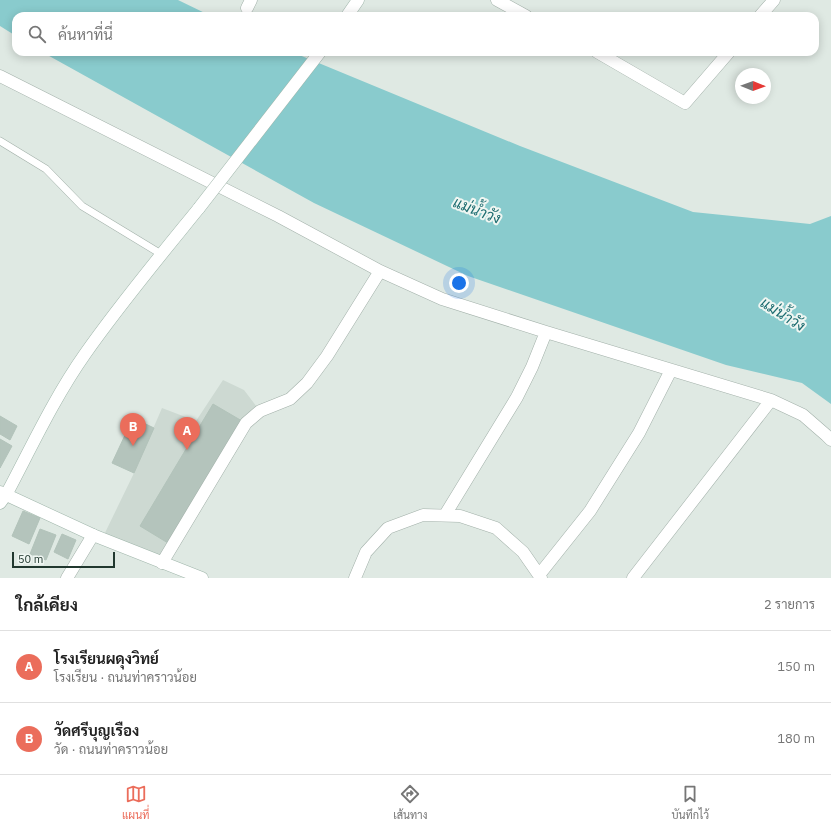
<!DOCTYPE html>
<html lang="th">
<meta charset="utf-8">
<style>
:root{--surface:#fff;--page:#f6f6f6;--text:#222;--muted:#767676;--line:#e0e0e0;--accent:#eb6d5b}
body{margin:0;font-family:"IBM Plex Sans",Sarabun,sans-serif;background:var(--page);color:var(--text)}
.compass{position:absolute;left:735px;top:68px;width:36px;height:36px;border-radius:50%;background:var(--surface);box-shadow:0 2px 10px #0003;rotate:91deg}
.scale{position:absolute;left:12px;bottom:10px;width:103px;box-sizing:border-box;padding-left:4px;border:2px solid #21382f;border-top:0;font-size:11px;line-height:14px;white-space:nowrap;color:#21382f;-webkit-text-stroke:3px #eff6f2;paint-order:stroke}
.you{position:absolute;left:459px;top:283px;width:14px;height:14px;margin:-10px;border:3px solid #fff;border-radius:50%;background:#1a73e8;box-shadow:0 0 0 6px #1a73e833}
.badge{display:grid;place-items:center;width:26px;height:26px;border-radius:50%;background:var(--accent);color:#fff;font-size:13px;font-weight:700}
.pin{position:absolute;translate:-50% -33px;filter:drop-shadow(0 1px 2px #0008)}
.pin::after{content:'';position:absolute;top:21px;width:14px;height:12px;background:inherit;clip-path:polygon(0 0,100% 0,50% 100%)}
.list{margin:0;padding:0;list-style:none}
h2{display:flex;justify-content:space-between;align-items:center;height:52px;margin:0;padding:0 16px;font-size:17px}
h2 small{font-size:13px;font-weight:400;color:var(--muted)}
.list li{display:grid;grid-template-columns:26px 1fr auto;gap:12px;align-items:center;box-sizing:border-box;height:72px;padding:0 16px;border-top:1px solid var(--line)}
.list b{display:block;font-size:15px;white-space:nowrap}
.list p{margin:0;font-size:13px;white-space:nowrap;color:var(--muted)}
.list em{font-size:13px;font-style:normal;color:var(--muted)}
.icon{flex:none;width:22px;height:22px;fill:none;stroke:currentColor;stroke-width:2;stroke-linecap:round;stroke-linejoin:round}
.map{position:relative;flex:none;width:831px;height:578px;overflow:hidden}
.search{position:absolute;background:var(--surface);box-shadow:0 2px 10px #0003;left:12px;right:12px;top:12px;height:44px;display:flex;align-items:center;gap:10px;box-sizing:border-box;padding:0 14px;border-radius:12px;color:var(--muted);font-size:15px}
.sheet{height:196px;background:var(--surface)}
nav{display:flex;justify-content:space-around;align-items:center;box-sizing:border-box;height:56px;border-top:1px solid var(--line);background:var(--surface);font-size:11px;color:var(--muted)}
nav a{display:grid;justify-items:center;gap:2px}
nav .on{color:var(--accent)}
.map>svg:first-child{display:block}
</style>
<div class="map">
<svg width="831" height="578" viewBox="0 0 831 578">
<rect width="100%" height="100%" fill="#dfe9e3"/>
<!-- built -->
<path fill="#cdd9d2" d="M223,380L244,390L260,411L162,563L102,539L134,473L162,408L196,421Z"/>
<!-- water -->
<path fill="#89cbcd" d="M0,0H178L211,16H16V36L0,26Z
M42,52H292L520,146L693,212L810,224L831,216V404L802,383L726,365L468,276L314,203Z"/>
<!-- building -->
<path fill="#b4c4bc" stroke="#b2c3ba" d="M213,404L242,421L168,543L140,526Z
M0,416L17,426L10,440L0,434Z
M133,418L154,428L134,473L112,463Z
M0,439L12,446L0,468Z
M23,511L40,518L29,544L12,536Z
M40,529L56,535L46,560L30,554Z
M62,534L76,540L68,559L54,552Z"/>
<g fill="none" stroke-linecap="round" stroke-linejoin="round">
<!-- lane casing -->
<g stroke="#a2b0a9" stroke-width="8">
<path id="lane" d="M0,141L46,169L82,206L161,254"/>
</g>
<!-- street casing -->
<g stroke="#a2b0a9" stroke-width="13">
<path id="street" d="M497,0L526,16
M247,8L251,0
M760,16L774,0
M597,52L685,103L729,52
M0,76L278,216L380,271L442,299L546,332L771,400L803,415L826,435L831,440
M445,515L517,397L532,367L546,332
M162,563L246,423L260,411L290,399L307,383L327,356L380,271
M539,575L590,511L639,433L671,370
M67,578L93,535
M355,578L366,552L388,528L423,515L460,516L496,528L523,552L541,578
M633,578L771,400"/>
</g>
<!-- secondary casing -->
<g stroke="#9fb5aa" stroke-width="13">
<path id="secondary" d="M347,16L358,0
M0,492L93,535L202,578
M0,503L6,495C31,448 54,398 85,354C120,304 160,256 199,208"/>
</g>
<!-- lane -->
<use href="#lane" stroke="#fff" stroke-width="7"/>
<!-- street -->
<use href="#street" stroke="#fff" stroke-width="12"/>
<!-- secondary -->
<use href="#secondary" stroke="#fff" stroke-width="12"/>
<!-- secondary-bridge casing -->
<g stroke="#9fb5aa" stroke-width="13" stroke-linecap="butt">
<path id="secondary-bridge" d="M199,208L320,52"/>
</g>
<!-- secondary-bridge -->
<use href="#secondary-bridge" stroke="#fff" stroke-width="12"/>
</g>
<g text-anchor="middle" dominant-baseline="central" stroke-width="4" stroke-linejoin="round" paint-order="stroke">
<!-- water labels -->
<g font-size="15" font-style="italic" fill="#1e6d71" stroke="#eff6f2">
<text transform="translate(477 210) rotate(21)">แม่น้ำวัง</text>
<text transform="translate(783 314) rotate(32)">แม่น้ำวัง</text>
</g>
</g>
</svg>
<svg class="compass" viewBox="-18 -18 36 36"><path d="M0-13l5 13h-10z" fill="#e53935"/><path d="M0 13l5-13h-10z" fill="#767676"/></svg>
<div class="scale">50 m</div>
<div class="you"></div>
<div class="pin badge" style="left:187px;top:450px">A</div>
<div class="pin badge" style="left:133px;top:446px">B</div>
<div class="search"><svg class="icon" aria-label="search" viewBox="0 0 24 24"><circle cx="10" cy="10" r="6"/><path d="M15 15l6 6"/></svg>ค้นหาที่นี่</div>
</div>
<section class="sheet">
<h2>ใกล้เคียง<small>2 รายการ</small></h2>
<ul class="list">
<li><span class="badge">A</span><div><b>โรงเรียนผดุงวิทย์</b><p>โรงเรียน · ถนนท่าคราวน้อย</p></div><em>150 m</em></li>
<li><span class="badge">B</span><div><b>วัดศรีบุญเรือง</b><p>วัด · ถนนท่าคราวน้อย</p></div><em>180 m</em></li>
</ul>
</section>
<nav>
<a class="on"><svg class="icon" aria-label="map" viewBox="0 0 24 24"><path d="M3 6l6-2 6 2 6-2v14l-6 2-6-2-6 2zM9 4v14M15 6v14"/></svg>แผนที่</a>
<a><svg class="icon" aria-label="directions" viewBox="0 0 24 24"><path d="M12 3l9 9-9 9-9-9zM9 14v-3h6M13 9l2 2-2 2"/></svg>เส้นทาง</a>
<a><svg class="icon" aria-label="saved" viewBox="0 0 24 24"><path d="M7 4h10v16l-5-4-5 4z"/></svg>บันทึกไว้</a>
</nav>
